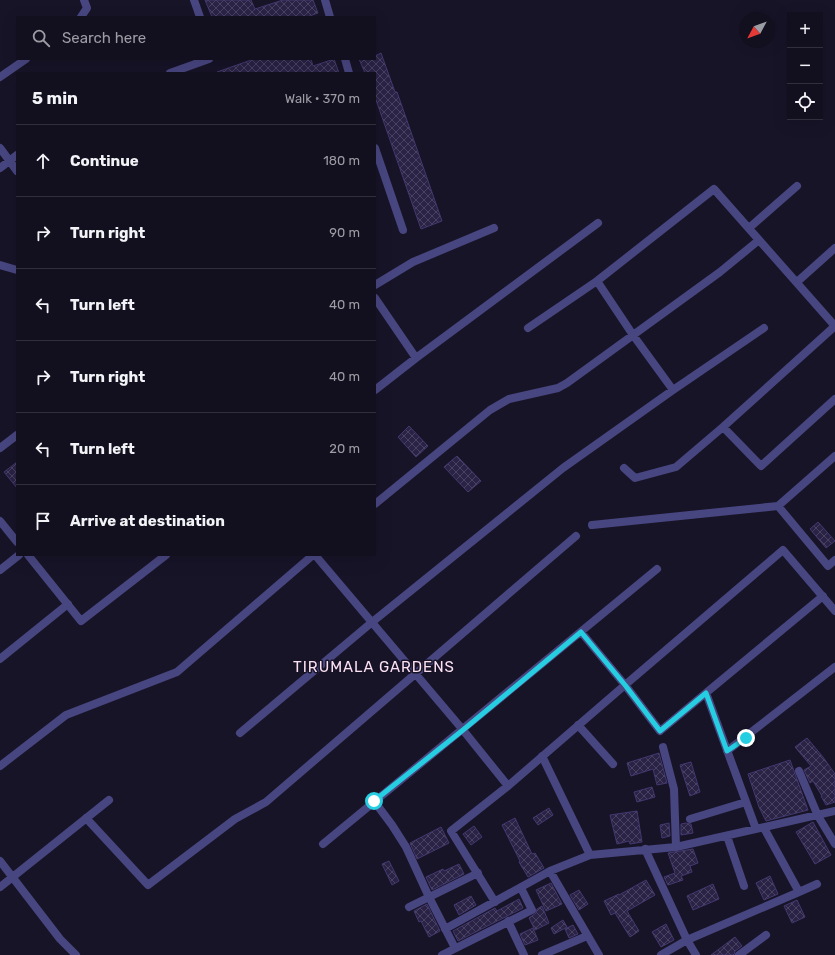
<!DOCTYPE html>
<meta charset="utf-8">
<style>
:root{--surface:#120f1e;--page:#1b1827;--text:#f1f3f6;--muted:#9c9ca4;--line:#312f3c}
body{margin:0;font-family:Rubik,sans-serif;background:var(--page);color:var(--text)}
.controls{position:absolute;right:12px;top:12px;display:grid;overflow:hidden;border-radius:0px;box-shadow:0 4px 16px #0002}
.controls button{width:36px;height:36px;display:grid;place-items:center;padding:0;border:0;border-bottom:1px solid var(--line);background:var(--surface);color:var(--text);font:20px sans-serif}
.compass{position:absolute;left:739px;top:12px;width:36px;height:36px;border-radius:50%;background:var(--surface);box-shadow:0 4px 16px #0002;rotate:229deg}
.stop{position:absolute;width:12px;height:12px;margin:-9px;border:3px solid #26cee1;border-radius:50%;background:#fff}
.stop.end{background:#26cee1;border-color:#fff;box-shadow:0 1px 4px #0008}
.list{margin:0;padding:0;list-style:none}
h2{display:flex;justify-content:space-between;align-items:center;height:52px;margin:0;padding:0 16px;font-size:17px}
h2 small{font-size:13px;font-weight:400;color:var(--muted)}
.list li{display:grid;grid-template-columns:26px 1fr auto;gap:12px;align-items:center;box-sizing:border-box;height:72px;padding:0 16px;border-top:1px solid var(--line)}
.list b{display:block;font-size:15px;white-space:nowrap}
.list em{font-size:13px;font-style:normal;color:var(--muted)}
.icon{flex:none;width:22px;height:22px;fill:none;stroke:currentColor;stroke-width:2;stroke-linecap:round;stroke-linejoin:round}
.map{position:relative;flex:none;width:835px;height:955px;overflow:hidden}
.search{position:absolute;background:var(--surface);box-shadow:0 4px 16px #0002;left:16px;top:16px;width:360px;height:44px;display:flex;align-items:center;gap:10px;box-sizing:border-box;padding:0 14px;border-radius:0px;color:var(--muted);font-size:15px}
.panel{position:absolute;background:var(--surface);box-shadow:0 4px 16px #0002;left:16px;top:72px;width:360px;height:484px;border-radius:0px}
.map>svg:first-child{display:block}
</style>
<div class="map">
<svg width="835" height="955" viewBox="0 0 835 955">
<defs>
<pattern id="building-cross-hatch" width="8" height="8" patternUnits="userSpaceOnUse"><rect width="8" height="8" fill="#2a2346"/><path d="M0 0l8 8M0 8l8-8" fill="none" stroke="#494362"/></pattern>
</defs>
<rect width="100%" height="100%" fill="#181428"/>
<!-- building -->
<path fill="url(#building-cross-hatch)" stroke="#43386f" d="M205,0H251L255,9L283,0H313L318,13L307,17H212Z
M381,53L395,92H397L442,221L421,229L375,97V73H365L359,59H375V56Z
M254,59H311L313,66L334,59L339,73H218L217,72Z
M409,426L428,446L416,457L398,437Z
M457,456L481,481L468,492L444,467Z
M17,462V488L4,472Z
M818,522L835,541L826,548L810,529Z
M807,738L823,757L835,774V802L826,805L821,796H822L813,781L810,783L804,770L811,766L795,747Z
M659,753L667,783L657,785L653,769L631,776L627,763Z
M790,760L808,810L766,821L759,807L748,774Z
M691,762L700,792L690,796L680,765Z
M652,787L655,797L637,802L634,792Z
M549,808L553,815L538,825L533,818Z
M637,811L642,842L630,844L629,841L617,844L610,815Z
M515,818L532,854L535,853L544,868L528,877L519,862L520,861L502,825Z
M813,822L831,855L815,864L796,832Z
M669,823L670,836L662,838L660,825Z
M686,823L691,824L693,833L681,835V824Z
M474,826L482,837L471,845L463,834Z
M441,827L449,843L417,859L410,843Z
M693,849L698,863L690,866L692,872L681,876L683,880L668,885L664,877L675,873L668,853Z
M389,861L399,881L392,885L382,864Z
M459,864L464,874L432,890L426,877L443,869L444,871Z
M770,876L778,894L764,900L756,883Z
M646,880L655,895L627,911L639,931L630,937L615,913L611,915L604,901L619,894V895Z
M551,883L562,904L546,911L536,890Z
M713,884L719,899L693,910L687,896Z
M579,890L588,904L579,910L570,895Z
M471,896L476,905L459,915L454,905Z
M519,899L523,908L458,941L453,931L495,908L497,911Z
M797,900L805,917L792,923L784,906Z
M427,904L440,931L429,937L421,921L419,922L414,911Z
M542,906L549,923L535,930L529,918L536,913L537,909Z
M563,920L567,927L554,934L551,928Z
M666,924L674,940L661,947L652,932Z
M573,925L578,934L569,938L565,929Z
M533,928L538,940L525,945L520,934Z
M735,937L742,946L735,951L734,955H711Z"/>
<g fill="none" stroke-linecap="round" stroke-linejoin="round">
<!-- street -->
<path stroke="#484680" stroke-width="8" d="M194,0L200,17
M325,0L330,17
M81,17L87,8L84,0
M345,59L349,73
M170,73L209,59
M0,77L26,59
M0,148L17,171
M375,148L403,230
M0,168L17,155
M749,228L797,186
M0,265L17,270
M797,282L835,248
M375,285L413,262L494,228
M375,298L416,358
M528,328L597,281
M375,390L416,358L598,223
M673,390L633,335L597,281L714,189L835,326
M723,427L761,466L835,399
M0,448L17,435
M624,468L635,478L676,467L723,427L835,326
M375,504L490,410L509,399L558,388L567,383L720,272L759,240
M778,506L828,566L835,560
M0,521L17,542
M592,525L778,506L835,456
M28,555L81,621L166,555
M315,555L463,730L508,786
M0,570L19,555
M581,632L625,685L660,731L823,596
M0,659L68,604
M706,693L756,829
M578,725L613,764
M240,733L371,623L563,468L673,390L764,328
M663,747L674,789L676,847
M727,751L835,667
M542,756L590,855
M0,766L66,715L177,672L313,555
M799,771L818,816L835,844
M374,801L392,825L406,847L429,897L455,948
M86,818L148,885L235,819L266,802L576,536
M690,819L746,802
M764,828L799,892L817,884
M727,836L744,886
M323,844L657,569
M645,849L687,940L696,955
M0,861L60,939L76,955
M550,871L599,955
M0,887L109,800
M495,902L451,831L508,786L625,685L783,550L835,611
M409,907L478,873
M508,921L524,955
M445,929L550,871L590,855L676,847L835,811
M442,955L532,910L521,888
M542,955L587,936
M661,955L687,940L799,892
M739,955L766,935"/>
</g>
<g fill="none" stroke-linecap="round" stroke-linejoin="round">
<!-- route -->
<path stroke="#26cee1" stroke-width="5" d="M374,801L463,730L581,632L625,685L660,731L706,693L727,751L746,738"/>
</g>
<g text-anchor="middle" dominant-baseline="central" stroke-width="3" stroke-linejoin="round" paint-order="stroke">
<!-- neighbourhood labels -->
<g font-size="15" letter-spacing="1" fill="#fbe1f2" stroke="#181428">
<text x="374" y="667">TIRUMALA GARDENS</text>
</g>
</g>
</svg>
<div class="controls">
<button>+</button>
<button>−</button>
<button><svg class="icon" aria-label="locate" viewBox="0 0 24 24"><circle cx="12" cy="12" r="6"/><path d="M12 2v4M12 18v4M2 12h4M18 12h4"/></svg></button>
</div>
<svg class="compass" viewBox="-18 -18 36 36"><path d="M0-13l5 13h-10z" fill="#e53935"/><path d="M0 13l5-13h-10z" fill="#9c9ca4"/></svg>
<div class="stop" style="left:374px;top:801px"></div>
<div class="stop end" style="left:746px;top:738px"></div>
<div class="search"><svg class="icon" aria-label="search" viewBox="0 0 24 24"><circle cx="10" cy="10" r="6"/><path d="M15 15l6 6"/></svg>Search here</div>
<section class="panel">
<h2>5 min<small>Walk · 370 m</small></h2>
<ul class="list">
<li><svg class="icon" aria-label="ahead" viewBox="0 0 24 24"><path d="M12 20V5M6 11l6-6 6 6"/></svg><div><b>Continue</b></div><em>180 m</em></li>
<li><svg class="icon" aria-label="right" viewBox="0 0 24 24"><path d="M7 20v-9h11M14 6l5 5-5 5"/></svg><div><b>Turn right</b></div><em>90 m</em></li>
<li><svg class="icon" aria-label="left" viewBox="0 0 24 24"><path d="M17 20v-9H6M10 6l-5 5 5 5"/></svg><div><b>Turn left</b></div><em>40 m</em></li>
<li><svg class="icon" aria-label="right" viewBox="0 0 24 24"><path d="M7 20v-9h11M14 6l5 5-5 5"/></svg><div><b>Turn right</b></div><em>40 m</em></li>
<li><svg class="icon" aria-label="left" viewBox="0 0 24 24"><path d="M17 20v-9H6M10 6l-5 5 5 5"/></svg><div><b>Turn left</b></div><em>20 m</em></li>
<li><svg class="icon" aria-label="arrive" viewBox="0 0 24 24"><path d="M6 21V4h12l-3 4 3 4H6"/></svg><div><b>Arrive at destination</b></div></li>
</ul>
</section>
</div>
